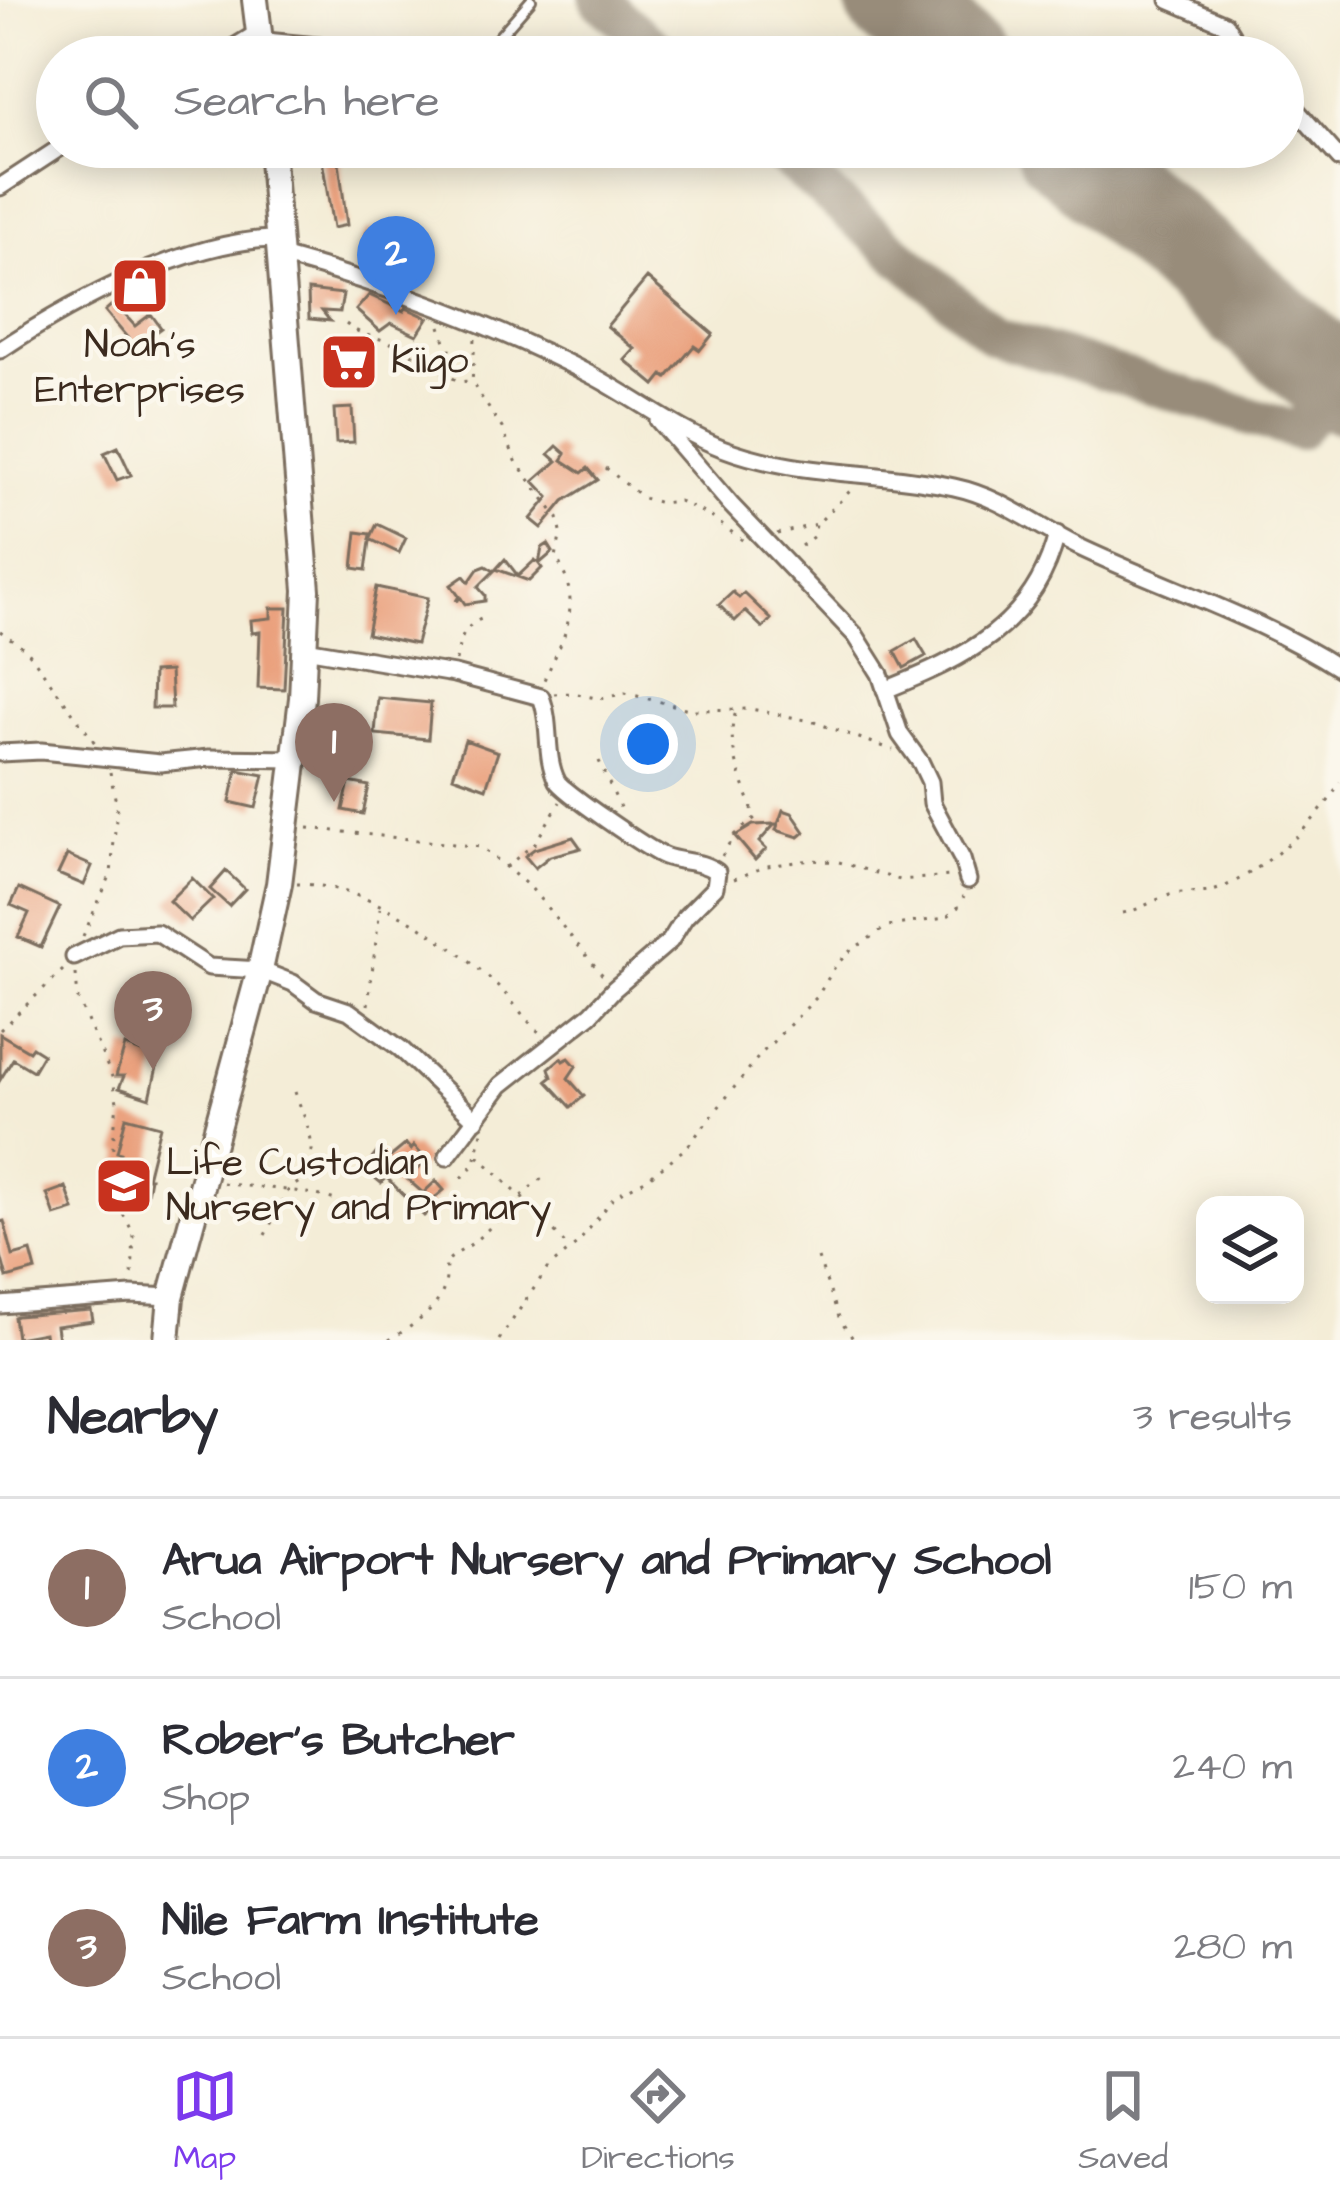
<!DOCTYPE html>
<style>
:root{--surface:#fff;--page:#f2f2f3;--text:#2b2b33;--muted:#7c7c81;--line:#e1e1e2;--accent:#7c3aed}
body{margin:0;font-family:"Architects Daughter",sans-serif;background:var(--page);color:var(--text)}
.controls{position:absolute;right:36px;bottom:36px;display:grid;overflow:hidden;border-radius:24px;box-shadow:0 6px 30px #0003}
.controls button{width:108px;height:108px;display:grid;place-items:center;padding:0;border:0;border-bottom:3px solid var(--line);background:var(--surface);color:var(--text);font:60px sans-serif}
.you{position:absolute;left:648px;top:744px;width:42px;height:42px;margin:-30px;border:9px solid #fff;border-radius:50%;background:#1a73e8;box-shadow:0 0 0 18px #1a73e833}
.badge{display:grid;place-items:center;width:78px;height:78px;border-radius:50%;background:var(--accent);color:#fff;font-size:39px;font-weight:700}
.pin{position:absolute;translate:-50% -99px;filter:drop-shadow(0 3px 6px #0008)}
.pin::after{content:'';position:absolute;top:63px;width:42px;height:36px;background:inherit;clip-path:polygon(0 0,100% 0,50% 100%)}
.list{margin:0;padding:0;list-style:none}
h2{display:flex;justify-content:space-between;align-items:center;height:156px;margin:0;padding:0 48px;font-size:51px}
h2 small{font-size:39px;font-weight:400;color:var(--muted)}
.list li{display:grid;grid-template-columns:78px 1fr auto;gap:36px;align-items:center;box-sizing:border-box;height:180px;padding:0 48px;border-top:3px solid var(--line)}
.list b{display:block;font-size:45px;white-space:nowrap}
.list p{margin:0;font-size:39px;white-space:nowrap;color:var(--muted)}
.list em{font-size:39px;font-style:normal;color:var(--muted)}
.icon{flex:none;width:66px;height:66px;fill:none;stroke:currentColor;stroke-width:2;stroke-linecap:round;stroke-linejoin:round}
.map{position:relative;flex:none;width:1340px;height:1340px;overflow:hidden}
.search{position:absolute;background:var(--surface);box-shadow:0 6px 30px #0003;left:36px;right:36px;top:36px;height:132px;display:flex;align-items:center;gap:30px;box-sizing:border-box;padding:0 42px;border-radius:66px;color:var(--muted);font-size:45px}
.sheet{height:696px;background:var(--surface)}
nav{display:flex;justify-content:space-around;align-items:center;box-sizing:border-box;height:168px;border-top:3px solid var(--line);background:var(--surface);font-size:33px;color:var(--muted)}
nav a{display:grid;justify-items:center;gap:6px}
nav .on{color:var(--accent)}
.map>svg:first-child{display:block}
</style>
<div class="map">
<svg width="1340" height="1340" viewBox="0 0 1340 1340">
<rect width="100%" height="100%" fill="#fbf7ec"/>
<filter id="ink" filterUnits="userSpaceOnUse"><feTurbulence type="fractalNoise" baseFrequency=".00833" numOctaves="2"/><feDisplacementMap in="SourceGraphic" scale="24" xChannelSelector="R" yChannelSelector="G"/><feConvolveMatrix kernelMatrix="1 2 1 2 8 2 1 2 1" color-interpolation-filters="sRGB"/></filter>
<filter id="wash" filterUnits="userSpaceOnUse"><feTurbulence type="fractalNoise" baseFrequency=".004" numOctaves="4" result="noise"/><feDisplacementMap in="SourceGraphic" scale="48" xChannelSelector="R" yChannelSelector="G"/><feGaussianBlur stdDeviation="2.7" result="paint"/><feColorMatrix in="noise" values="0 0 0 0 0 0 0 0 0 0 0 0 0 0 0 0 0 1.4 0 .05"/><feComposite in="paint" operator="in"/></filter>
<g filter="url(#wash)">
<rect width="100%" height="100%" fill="#f4edd7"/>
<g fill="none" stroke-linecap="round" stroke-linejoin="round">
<!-- taxiway -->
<path stroke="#988c7a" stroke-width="39" d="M599,0L666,57
M772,147L994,336L1297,431L1339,385"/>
<!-- runway -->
<path stroke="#988c7a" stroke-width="96" d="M893,0L959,57
M1064,147L1340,385"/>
</g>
<g id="blocks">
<!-- building -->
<path fill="#eaa17e" d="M320,147H337L347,225L333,228Z
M368,230L400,244L391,263L377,257L380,250L362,242Z
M647,278L713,334L700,350L694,346L667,378L663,375L655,385L625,360L635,349L607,326Z
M308,290L343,294L340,312L322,311L330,321L309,319Z
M369,295L404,311L406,308L428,318L417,335L391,323L380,331L356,310Z
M114,303L135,326L151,314L161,328L135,347L105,311Z
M352,408L354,442L336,443L334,409Z
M557,446L566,454L562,460L582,473L588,468L598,480L564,501L542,528L531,519L549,497L534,481L557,461L549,454Z
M118,447L131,475L117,480L104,453Z
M377,524L406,538L399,553L370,539Z
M357,532L371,534L366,570L353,568Z
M548,544L553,552L539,564L542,568L529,581L496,569L505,559L518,576L535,560L539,564L542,548Z
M486,566L494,571L478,587L485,595V601L465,604L461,598L456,601L459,596L451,585L464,576L469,582L478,569Z
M376,587L428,598L416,644L367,634Z
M733,592L739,598L744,593L771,619L763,628L745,611L735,621L719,605Z
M271,608H288L284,689L258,688L260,632L252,633L251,620L271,618Z
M916,639L926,656L904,668L895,651Z
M170,671L172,708H152L153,672Z
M378,698L431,703L428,739L375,734Z
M465,740L498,752L486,788L453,776Z
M237,770L264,775L256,808L230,802Z
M349,782L369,786L363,814L343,810Z
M783,810L792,813L805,832L799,837L776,830Z
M775,824L759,842L766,849L755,860L735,836L753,825Z
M573,837L581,848L550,856L535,868L525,856L534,849Z
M67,855L92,866L84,885L58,874Z
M226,871L245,889L229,906L210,889Z
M192,878L213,899L190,921L169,901Z
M19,888L60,907L41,947L18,937L29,913L11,905Z
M0,1034L29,1051L32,1047L43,1054L33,1071L13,1059L0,1080Z
M125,1046L159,1058L150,1098L119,1088L124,1076H116Z
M561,1058L563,1061L569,1058L576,1066L568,1078L584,1096L571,1107L547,1081L552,1077L549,1068Z
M126,1117L160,1126L147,1178H150L146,1199L113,1193L121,1153L117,1152Z
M406,1144L411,1150L414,1146L427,1161L407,1179L423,1193L436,1181L444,1190L428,1204L432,1209L424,1216L386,1177L381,1183L364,1169L378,1151L388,1159Z
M66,1187L74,1210L55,1216L47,1194Z
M4,1221L13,1256L31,1251L36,1270L7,1278L0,1252V1222Z
M91,1310L93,1321L56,1326L58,1340H45L44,1333L17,1338L14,1317L17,1316Z"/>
</g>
</g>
<g filter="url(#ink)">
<use href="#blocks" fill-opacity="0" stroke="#7c6e5f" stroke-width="3"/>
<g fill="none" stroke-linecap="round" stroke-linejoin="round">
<!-- lane casing -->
<g stroke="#7c6e5f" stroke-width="14">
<path id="lane" d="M261,37L467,57
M467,57L491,46L531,0"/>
</g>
<!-- street casing -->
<g stroke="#7c6e5f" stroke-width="21">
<path id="street" d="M1169,0L1225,24L1245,57
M218,57L259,32
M1283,95L1340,159
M0,187L61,147
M281,256C384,284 501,328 595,377C638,400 676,430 722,448C798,477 876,470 954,487C1001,497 1035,525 1077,546C1165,588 1257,616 1340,669
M0,350C74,301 190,238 280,239
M658,420L731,505L856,636L880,674L900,734L921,763L930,782L932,803L962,859L968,880
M305,649L454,674L541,697C552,724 544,755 557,781C562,791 649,850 664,856C682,863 701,860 717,872L715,887L685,917L670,941L614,989L591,1014L501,1085L447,1157
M885,690C965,658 1035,625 1057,534
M0,753L41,751L160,763L209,758L296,759
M74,957L119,935L157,933L209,967L260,970L293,983L316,1000L349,1011L401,1049L476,1120
M0,1305L131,1295L171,1297"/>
</g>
<!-- primary casing -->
<g stroke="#7c6e5f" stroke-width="30">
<path id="primary" d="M255,0L262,57
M167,1340L171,1297L260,970L279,884L302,698L307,590L271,147"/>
</g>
<!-- path -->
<path stroke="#7c6e5f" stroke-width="3" stroke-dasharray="3 9" stroke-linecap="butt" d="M346,324C361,336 375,336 391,343C414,353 437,370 460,382L468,381
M440,326L446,344L468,374
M475,339L472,383L502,428L517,463L558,518L561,532L556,557C584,605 565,636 543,682
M606,468L643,498L661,503L679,501L710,516L745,542
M777,534L817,524L853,488
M801,546L814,536L816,525
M0,631L27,650L95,743
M456,661C459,640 465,622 488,617
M554,694L573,693L600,699L625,693L693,710L751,709L811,721L893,750
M599,761L622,812
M308,828L481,847L531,888L605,978
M722,856L734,835L755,818C746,787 723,743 736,712
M506,867L535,843L560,802
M734,879L767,866L811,860L839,862L900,880L952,876
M297,884C366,884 448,940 497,985C513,1001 525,1020 542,1035
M1123,913C1140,910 1151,901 1167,896C1182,890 1198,895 1213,891C1258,876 1319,823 1340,782
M83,936L111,874L117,808L110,772
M76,974L78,1000L113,1079L117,1102L109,1189L134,1234L132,1278
M368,1005L380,908
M0,1030L64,969
M295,1092C305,1120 320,1148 307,1177
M478,1156L539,1214L569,1249
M462,1178L475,1163L482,1132
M223,1183C262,1189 300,1188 338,1201C353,1206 366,1217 381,1223
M265,1235L289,1189L330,1161
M818,1258L840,1320L854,1340
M389,1340C417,1323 453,1302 445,1263C454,1254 466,1249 476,1240C501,1219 520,1193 548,1174
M499,1340L547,1269L578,1243L616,1195L647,1179L687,1147L760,1055L817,997L836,965L850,951L888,926L945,918L957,909L964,896"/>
<!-- lane -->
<use href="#lane" stroke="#fff" stroke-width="8"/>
<!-- street -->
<use href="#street" stroke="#fff" stroke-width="15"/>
<!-- primary -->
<use href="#primary" stroke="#fff" stroke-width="24"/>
</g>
</g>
<!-- icons -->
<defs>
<g id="shop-square" transform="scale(3)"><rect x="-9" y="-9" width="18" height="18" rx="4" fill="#c8321e" stroke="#fbf7ec"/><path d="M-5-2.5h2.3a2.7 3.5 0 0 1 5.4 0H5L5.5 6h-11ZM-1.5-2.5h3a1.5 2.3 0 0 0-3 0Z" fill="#fff"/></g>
<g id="supermarket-square" transform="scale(3)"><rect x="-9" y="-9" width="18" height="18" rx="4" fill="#c8321e" stroke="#fbf7ec"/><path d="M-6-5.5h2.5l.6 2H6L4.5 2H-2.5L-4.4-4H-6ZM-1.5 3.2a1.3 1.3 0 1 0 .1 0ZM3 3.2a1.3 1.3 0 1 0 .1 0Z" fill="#fff"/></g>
<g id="school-square" transform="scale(3)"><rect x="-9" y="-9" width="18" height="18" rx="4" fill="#c8321e" stroke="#fbf7ec"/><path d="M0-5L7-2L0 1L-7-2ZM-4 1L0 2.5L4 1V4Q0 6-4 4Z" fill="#fff"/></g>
</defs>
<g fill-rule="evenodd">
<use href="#shop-square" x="140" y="286"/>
<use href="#supermarket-square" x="349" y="362"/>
<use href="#school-square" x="124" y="1186"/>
</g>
<g text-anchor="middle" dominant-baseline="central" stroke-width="9" stroke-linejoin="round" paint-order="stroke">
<!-- poi labels -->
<g font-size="39" fill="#3b2a1e" stroke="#fbf7ec" text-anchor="start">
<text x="140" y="346" text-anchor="middle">Noah's<tspan x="140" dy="45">Enterprises</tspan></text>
<text x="391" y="362">Kiigo</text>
<text x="166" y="1164">Life Custodian<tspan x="166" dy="45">Nursery and Primary</tspan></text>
</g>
</g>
</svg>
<div class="controls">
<button><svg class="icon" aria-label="layers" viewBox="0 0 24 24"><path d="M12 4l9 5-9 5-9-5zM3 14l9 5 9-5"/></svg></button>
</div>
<div class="you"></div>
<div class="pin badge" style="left:334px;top:802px;background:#8d6e63">1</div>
<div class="pin badge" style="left:396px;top:315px;background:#3f7fe0">2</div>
<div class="pin badge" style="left:153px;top:1070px;background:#8d6e63">3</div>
<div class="search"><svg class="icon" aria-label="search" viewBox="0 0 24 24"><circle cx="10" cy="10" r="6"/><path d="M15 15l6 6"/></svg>Search here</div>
</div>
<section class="sheet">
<h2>Nearby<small>3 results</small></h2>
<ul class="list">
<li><span class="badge" style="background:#8d6e63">1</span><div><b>Arua Airport Nursery and Primary School</b><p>School</p></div><em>150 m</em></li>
<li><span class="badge" style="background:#3f7fe0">2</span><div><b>Rober's Butcher</b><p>Shop</p></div><em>240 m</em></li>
<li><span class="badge" style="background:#8d6e63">3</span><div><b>Nile Farm Institute</b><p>School</p></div><em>280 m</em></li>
</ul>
</section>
<nav>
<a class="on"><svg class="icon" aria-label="map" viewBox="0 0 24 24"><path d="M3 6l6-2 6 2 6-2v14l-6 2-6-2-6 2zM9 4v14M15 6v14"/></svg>Map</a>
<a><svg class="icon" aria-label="directions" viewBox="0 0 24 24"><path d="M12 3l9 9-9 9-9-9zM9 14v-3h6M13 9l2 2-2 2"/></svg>Directions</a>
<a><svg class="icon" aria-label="saved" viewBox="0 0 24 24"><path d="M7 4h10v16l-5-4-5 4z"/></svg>Saved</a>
</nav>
